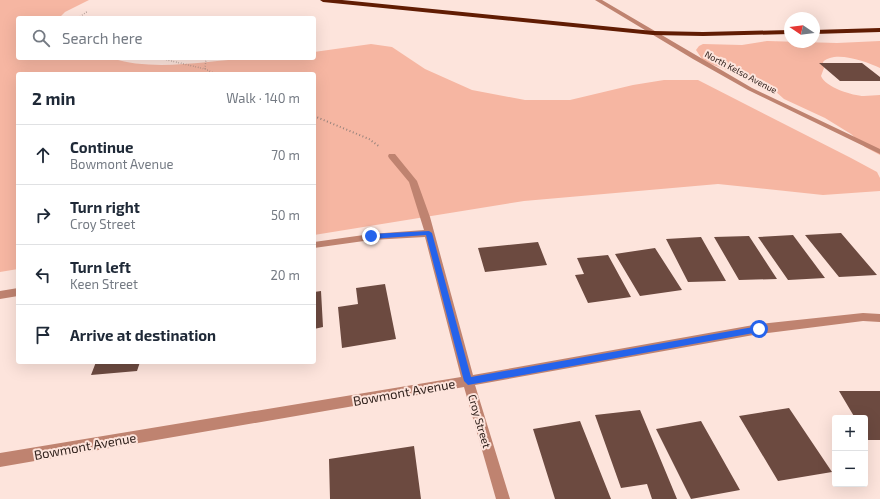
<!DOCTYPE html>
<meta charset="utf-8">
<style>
:root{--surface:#fff;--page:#f2f2f3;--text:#1f2937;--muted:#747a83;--line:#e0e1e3}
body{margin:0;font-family:"Exo 2",sans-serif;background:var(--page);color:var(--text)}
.controls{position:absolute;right:12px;bottom:12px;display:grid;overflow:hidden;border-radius:4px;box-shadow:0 4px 16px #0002}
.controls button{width:36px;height:36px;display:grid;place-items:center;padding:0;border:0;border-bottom:1px solid var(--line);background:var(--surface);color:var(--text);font:20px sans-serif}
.compass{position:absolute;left:784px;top:12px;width:36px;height:36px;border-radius:50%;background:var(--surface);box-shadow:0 4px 16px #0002;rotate:283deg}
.stop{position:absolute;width:12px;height:12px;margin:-9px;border:3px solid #2563eb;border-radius:50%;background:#fff}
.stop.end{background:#2563eb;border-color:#fff;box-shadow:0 1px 4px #0008}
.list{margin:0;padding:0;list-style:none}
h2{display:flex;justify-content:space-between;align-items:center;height:52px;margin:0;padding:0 16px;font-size:17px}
h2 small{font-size:13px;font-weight:400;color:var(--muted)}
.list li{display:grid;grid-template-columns:26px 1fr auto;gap:12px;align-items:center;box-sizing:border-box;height:60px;padding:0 16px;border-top:1px solid var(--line)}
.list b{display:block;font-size:15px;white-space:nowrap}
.list p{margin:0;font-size:13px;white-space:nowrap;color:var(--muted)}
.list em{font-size:13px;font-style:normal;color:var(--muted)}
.icon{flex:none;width:22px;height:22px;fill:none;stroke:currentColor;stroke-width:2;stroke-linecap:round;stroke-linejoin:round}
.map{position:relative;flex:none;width:880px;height:499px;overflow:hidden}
.search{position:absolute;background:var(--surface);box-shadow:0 4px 16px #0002;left:16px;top:16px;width:300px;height:44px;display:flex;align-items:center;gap:10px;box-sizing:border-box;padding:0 14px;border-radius:4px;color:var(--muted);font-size:15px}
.panel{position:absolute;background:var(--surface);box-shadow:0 4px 16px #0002;left:16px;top:72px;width:300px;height:292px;border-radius:4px}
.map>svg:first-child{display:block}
</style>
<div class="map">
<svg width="880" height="499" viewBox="0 0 880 499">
<rect width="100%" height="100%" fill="#fde4dc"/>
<!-- green -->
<path fill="#f6b6a2" d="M0,0H89L65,12L59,18H18V58H111C154,72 205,61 250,58C271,57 293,58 314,58V52L371,44L392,47L425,69L472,90L525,100H570L633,85L664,80H698L851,158L877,172L880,178V191L823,195L718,184L524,201L314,235V74H18V269L0,272Z
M767,41L837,43L880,41V68C867,62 835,50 823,62L824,68L821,76C825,87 853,96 864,96C869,96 875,95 880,95V155L865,147L851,134L825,118L784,99L764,81L752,76L729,71L711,64L702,59L696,50L699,46L703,44L742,45Z"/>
<!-- building -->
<path fill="#6c4a40" d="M819,63H862L880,77V81H840Z
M841,233L877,275L839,277L805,235Z
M793,235L825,278L788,280L758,237Z
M749,236L777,279L739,280L714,237Z
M701,237L726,281L688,282L666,239Z
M538,242L547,265L485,272L478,248Z
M655,248L682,290L640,296L615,254Z
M608,255L631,297L588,303L575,275L584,274L577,258Z
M385,284L396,339L342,348L338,307L358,304L356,288Z
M321,291L323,327L314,329V292Z
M96,362H140L137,371L91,375Z
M839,391H880V440H868L865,435V418H855Z
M789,408L832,472L778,481L739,416Z
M640,410L677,499H652L647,484L621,488L595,415Z
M580,421L611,499H555L533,429Z
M701,421L740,490L691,499L656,429Z
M414,446L421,499H330L329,459Z"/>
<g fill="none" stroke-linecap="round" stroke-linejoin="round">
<!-- path-far1 -->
<path stroke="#97837c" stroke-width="1.5" stroke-dasharray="0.5 2" stroke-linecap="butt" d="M78,18L88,11
M159,58L205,69L206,58
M205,69L216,74"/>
<!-- path -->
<path stroke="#97837c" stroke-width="2" stroke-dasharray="1 2.5" stroke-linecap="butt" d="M314,116L369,139L380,147"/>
<!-- minor -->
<path fill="#bf8370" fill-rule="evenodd" d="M595,0H602L752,88L880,149V154L748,90L693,59Z
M389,154H395L417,181L430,217L473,375L759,324L863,313L880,314V322L863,321L759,334L475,385L510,499H496L464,387L0,467V453L461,377L425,237L371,240L314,248V242L371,234L424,230L409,182L389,158L388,156Z
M18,288V296L0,299V291Z"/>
<!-- highway -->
<path fill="#611c03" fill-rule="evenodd" d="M320,0H342L653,31L703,32L790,30V34L703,36L653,35L323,2Z
M880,28V32L814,34V30Z"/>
</g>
<!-- route -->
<path fill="#2563eb" d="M429,231L432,233L471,377L759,326L762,329L759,332L468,385L464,381L426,235L371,239L367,236L371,234Z"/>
<g text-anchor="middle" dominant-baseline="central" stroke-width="4" stroke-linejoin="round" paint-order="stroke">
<!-- far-street labels -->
<g font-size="9" fill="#31221d" stroke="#fde4dc">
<text transform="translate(741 72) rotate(28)">North Kelso Avenue</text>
</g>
<!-- street labels -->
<g font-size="11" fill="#31221d" stroke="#fde4dc">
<text transform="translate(480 421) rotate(74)">Croy Street</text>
</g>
<!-- near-street labels -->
<g font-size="13" fill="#31221d" stroke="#fde4dc">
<text transform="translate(404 392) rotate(-10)">Bowmont Avenue</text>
<text transform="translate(85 446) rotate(-10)">Bowmont Avenue</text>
</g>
</g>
</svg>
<div class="controls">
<button>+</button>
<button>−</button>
</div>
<svg class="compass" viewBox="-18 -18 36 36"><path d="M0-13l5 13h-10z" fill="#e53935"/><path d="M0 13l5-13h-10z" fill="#747a83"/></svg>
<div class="stop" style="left:759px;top:329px"></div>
<div class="stop end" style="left:371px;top:236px"></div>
<div class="search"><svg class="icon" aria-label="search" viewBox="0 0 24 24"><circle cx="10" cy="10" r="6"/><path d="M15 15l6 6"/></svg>Search here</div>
<section class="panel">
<h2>2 min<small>Walk · 140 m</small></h2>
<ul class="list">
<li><svg class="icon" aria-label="ahead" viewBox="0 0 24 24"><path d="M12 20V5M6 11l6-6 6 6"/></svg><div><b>Continue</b><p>Bowmont Avenue</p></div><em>70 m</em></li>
<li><svg class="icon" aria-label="right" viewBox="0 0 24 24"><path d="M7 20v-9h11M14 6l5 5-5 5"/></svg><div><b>Turn right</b><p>Croy Street</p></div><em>50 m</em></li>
<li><svg class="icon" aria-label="left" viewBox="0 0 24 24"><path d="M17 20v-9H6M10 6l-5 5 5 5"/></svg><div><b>Turn left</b><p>Keen Street</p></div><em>20 m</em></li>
<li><svg class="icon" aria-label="arrive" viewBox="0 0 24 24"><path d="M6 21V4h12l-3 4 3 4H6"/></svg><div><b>Arrive at destination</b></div></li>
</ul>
</section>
</div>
